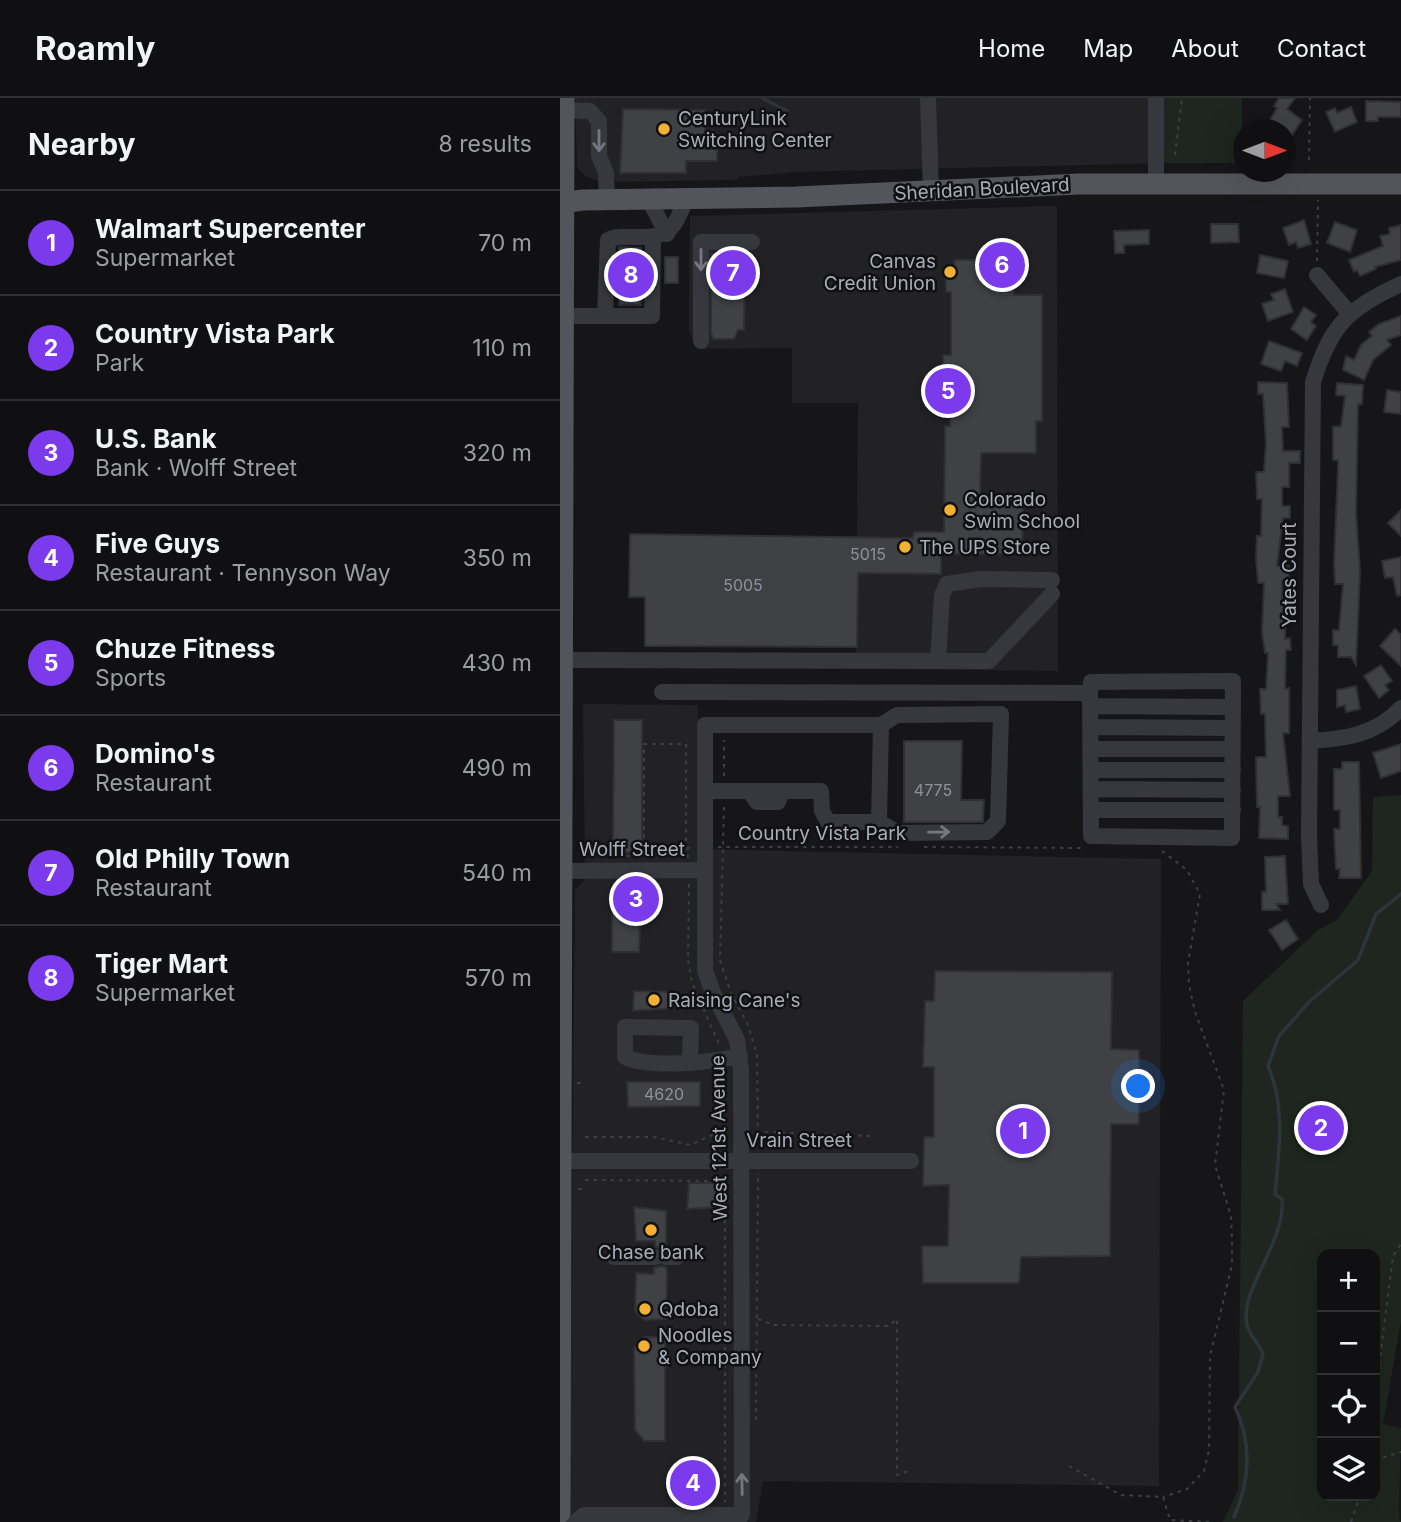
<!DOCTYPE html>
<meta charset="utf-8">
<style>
:root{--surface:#101012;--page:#1e1e20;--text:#f1f3f6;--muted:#9c9d9f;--line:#303032;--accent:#7c3aed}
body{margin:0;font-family:Inter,sans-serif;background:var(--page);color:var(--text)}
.controls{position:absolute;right:21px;bottom:21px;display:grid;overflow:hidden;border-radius:14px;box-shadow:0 7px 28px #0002}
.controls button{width:63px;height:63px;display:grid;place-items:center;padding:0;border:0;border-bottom:2px solid var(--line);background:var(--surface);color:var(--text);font:35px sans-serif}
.compass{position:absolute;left:673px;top:21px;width:63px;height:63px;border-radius:50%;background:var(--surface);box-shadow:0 7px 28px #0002;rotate:90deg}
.you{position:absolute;left:579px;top:989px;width:24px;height:24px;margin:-18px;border:5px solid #fff;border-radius:50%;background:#1a73e8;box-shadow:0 0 0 10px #1a73e833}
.badge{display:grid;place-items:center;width:46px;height:46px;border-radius:50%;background:var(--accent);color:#fff;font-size:23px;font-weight:700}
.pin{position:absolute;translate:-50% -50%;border:4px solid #fff;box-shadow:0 2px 7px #0006}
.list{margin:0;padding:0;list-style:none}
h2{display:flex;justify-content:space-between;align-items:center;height:91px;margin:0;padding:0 28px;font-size:30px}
h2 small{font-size:23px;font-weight:400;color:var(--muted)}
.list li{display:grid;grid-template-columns:46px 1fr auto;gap:21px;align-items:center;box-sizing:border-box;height:105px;padding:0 28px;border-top:2px solid var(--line)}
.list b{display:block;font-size:26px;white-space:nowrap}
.list p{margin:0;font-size:23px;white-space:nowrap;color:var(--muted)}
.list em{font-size:23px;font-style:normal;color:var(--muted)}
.icon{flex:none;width:38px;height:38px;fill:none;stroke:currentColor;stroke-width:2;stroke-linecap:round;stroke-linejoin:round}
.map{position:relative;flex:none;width:841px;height:1424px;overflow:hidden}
header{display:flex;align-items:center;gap:42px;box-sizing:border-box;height:98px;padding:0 35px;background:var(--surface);border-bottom:2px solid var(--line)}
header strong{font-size:33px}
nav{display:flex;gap:38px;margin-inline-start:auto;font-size:24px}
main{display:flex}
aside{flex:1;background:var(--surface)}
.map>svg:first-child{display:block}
</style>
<header>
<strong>Roamly</strong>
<nav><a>Home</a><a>Map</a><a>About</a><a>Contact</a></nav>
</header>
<main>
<aside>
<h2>Nearby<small>8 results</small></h2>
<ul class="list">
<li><span class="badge">1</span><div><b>Walmart Supercenter</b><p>Supermarket</p></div><em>70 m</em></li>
<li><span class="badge">2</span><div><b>Country Vista Park</b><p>Park</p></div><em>110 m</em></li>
<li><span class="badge">3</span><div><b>U.S. Bank</b><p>Bank · Wolff Street</p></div><em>320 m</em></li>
<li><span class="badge">4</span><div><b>Five Guys</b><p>Restaurant · Tennyson Way</p></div><em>350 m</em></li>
<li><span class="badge">5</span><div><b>Chuze Fitness</b><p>Sports</p></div><em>430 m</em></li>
<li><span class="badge">6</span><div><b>Domino's</b><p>Restaurant</p></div><em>490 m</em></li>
<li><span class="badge">7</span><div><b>Old Philly Town</b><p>Restaurant</p></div><em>540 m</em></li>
<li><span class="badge">8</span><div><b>Tiger Mart</b><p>Supermarket</p></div><em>570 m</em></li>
</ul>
</aside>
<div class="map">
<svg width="841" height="1424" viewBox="0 0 841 1424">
<rect width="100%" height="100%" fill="#161618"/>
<!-- built -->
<path fill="#222225" d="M15,0H607L606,65L235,74L178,79V82L41,84L25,78L17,69Z
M497,108L498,573L296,571L298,305H232V250L138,251L129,234L130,118Z
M23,606L138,607L137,751L601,761L599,1388L203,1383L196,1424H9L15,792L25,782Z"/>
<!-- green -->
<path fill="#1e261f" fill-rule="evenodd" d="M607,0H682V65H606Z
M841,697V1223L823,1326L841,1330L839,1420L841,1424H663L678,1392L683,903L758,832L777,822L812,773L813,699ZM762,1156H815V1398H762Z"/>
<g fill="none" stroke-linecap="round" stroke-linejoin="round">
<!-- stream -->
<path stroke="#2c353c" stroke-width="3.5" d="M202,0L227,13
M674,1419C690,1383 692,1345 675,1309L698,1274L703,1256C700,1247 689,1237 687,1227C679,1192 726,1144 722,1101L715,1096C719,1052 726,1009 708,968L719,938L749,904L798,862L816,816L841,796"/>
</g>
<!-- building -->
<path fill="#404145" stroke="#303034" stroke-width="2" d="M719,0H735L727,11L742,22L732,37L710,22L717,10L714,8Z
M806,3L841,4V19H818V23H806Z
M791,9L797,24L775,34L766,14L775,10L777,15Z
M63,11L145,12V51H157V63H126V75H60Z
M744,122L751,146L738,150L736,144L729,147L723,130Z
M775,124L797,132L790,154L767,145Z
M651,126H678L679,144L651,145Z
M841,127V162L815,169L816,171L800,178L797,172L794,174L789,162L823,148L820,138L830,136L829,130Z
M589,132V146L564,147V155H555L554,133Z
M59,149L81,150V207H59Z
M151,155H179V158H185L184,232H178L174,241H153L151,235Z
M700,157L728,163L724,180L697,175Z
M105,159H118V185H105Z
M395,162H449V167H454V197H482V323H476V355H421L420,400H463L462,456H381V476L298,475L297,549L85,548V499H69L70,436L349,440H353L354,434H384L385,328H390V299H383V257H391V194H386L385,171H392Z
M725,191L733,214L708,223L702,206L714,202L711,196Z
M744,209L756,217L751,224L756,228L747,242L731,231Z
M841,218V237L827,242L831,247L813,262L804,282L783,272L786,258L794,262L801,247L812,238L809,234L819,226Z
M709,243L742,255L737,268L725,263L721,273L701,266Z
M698,284L727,285L729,329H722L723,353H740V365H729V389H722V408H730V420H723L717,468H729V483H722V502L726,506L725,541L730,540L731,552H726L725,591L729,590V635H723L730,698H718V719H722V727L728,728V741L699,740L700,709H697L696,659H706L705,616H701L700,591H706L708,555H705L702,534L704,485H698L696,460L697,438H701L702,401H697L696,374H704L706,345L703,296H698Z
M777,285L803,287L802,306H798L796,415L800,473L796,567L791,559H778V547H773V532H779L783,486H775L774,464L778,371V362H773V329L781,328L785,298L776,297Z
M827,292L841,294V316L824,314Z
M841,412V438L828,425Z
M841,459V497L837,498L833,479L825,480L822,463Z
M835,531L841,537V568L820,548Z
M821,567L832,583L825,587L829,592L819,600L804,578Z
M796,588L800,611L786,614L785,607L777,609V592Z
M54,622H82V755L53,754Z
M344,643H402L401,702H424L423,724H344Z
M841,646V673L821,680L813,655Z
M782,664H799L801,780H779L780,771H776L774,731H780V712H774V671H782Z
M725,758L728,806H716L720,812H702V794H706L705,759Z
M52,795H81L79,854H52Z
M726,822L738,841L722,852L709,832Z
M375,873L552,874L551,951L579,952V1026H551L550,1158L461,1159L459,1185H363L362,1148H388L389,1087L363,1088L364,1039H374V969H363L365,903H374Z
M74,893L114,894V910L73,913Z
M67,984H140V1008L68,1009Z
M129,1085H161L160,1109L127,1111Z
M74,1109L106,1113V1149H95V1143H76Z
M101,1168L106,1169L107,1176L106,1221L84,1222L75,1213L76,1175L94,1176V1170Z
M84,1239H105V1343H84L75,1332L74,1250Z
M149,1374L150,1395H118L117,1375Z"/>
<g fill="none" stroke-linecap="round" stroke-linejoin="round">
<!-- path -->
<path stroke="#3d3f44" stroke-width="2" stroke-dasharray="3.5 5" stroke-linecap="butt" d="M615,57L622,0
M749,62L750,0
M757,163L758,102
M164,678V642
M164,709L160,862L171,895L188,927L197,957L198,1049
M158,749H338
M364,749L523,750
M602,753L627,772L640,796L628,865L629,887L635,914L664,992L655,1067L671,1118L672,1140V1167L650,1258L649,1352L644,1373L627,1391L603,1399
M25,754L30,758H81
M84,757V646H126V747L128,760
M111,758L131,749
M129,786L128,862L132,885L159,946
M17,985H25
M25,1039H94L130,1047L152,1037H162L161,976
M198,1039L204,1034L311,1038
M25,1082L165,1083V1404
M18,1091H25
M198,1221L214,1227L329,1228L337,1221V1377L348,1373
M815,1300L833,1158L841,1146
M196,1322L198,1075
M815,1362L841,1354
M509,1368L561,1397L603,1399L610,1422L650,1424
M791,1424L800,1398"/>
<!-- minor -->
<path stroke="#37383d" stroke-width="16" d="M368,0L371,94
M4,12L30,13L39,23V58L46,75L47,102
M596,85V0
M89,102L107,136
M757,177L789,215
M2,218H92L93,140
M45,218L48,142C55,138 61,139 69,139C108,140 112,136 126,101
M141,243V144H192
M1,562L429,563L492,496
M378,563L382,497L387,486L421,481L492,482
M102,594L530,595L531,584L673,583L672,740L531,738L530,595
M530,608L673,609
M531,629L673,630
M750,643C784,641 816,637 841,610
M531,651H673
M531,672H673
M531,691L673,692
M189,693L197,704H218L222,693
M531,712H673
M319,724L338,735L427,734L438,723L441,616L337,617L321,627
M1,773L144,772
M761,807L751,786L749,738L753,284C771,226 788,211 841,186
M130,963L131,930L65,929V959C92,971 151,964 180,958
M0,1063H351
M54,1159H95
M106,1159H117
M15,1424L24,1417H182L181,972L177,942L153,895L145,872V627H321L319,724H268L262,713L261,693H145"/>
<!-- major -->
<path stroke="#53555c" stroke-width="21" d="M0,105L23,102L236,99L519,86H841
M0,1415L4,0"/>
</g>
<!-- one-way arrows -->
<defs><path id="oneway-shaft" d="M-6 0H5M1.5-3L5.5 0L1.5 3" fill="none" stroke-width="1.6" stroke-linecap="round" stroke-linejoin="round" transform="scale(1.75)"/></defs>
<g stroke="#757881">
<use href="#oneway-shaft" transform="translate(39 43) rotate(90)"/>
<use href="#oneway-shaft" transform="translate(141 162) rotate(90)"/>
<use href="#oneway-shaft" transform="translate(379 734) rotate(-1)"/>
<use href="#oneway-shaft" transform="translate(182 1386) rotate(-91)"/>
</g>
<!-- markers -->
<g fill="#f2b134" stroke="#111113" stroke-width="2.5">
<circle cx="104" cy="31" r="7"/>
<circle cx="390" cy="174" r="7"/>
<circle cx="390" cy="412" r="7"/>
<circle cx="345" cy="449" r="7"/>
<circle cx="94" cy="902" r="7"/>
<circle cx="91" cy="1132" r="7"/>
<circle cx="85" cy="1211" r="7"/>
<circle cx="84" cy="1248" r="7"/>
</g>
<g text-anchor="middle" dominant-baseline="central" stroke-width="5" stroke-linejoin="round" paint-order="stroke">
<!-- number labels -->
<g font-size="16" fill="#8e929b">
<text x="308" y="456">5015</text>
<text x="183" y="487">5005</text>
<text x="373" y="692">4775</text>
<text x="104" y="996">4620</text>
</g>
<!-- poi labels -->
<g font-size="19" fill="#a8adb8" stroke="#111113" text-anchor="start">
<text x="118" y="20">CenturyLink<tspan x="118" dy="22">Switching Center</tspan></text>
<text x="376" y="163" text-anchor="end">Canvas<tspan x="376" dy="22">Credit Union</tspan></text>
<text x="404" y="401">Colorado<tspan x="404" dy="22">Swim School</tspan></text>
<text x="359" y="449">The UPS Store</text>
<text x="108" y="902">Raising Cane's</text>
<text x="91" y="1154" text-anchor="middle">Chase bank</text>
<text x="99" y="1211">Qdoba</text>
<text x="98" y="1237">Noodles<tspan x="98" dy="22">&amp; Company</tspan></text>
</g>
<!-- street labels -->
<g font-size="19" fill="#a8adb8" stroke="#111113">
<text transform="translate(422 91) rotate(-3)">Sheridan Boulevard</text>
<text transform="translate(729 477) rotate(-90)">Yates Court</text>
<text x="262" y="735">Country Vista Park</text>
<text x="72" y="751">Wolff Street</text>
<text transform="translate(159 1040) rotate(-91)">West 121st Avenue</text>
<text x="239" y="1042">Vrain Street</text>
</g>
</g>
</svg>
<div class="controls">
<button>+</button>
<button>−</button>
<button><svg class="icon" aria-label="locate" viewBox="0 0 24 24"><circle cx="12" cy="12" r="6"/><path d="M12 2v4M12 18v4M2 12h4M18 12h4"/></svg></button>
<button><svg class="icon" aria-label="layers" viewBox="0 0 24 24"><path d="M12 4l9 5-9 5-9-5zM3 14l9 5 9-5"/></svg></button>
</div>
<svg class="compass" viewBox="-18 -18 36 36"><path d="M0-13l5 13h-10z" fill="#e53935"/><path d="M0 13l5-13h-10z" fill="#9c9d9f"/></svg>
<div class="you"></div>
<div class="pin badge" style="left:463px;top:1033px">1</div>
<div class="pin badge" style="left:761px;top:1030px">2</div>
<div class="pin badge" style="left:76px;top:801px">3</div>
<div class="pin badge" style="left:133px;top:1385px">4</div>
<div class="pin badge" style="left:388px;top:293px">5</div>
<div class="pin badge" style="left:442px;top:167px">6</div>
<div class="pin badge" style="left:173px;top:175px">7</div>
<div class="pin badge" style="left:71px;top:177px">8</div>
</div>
</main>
